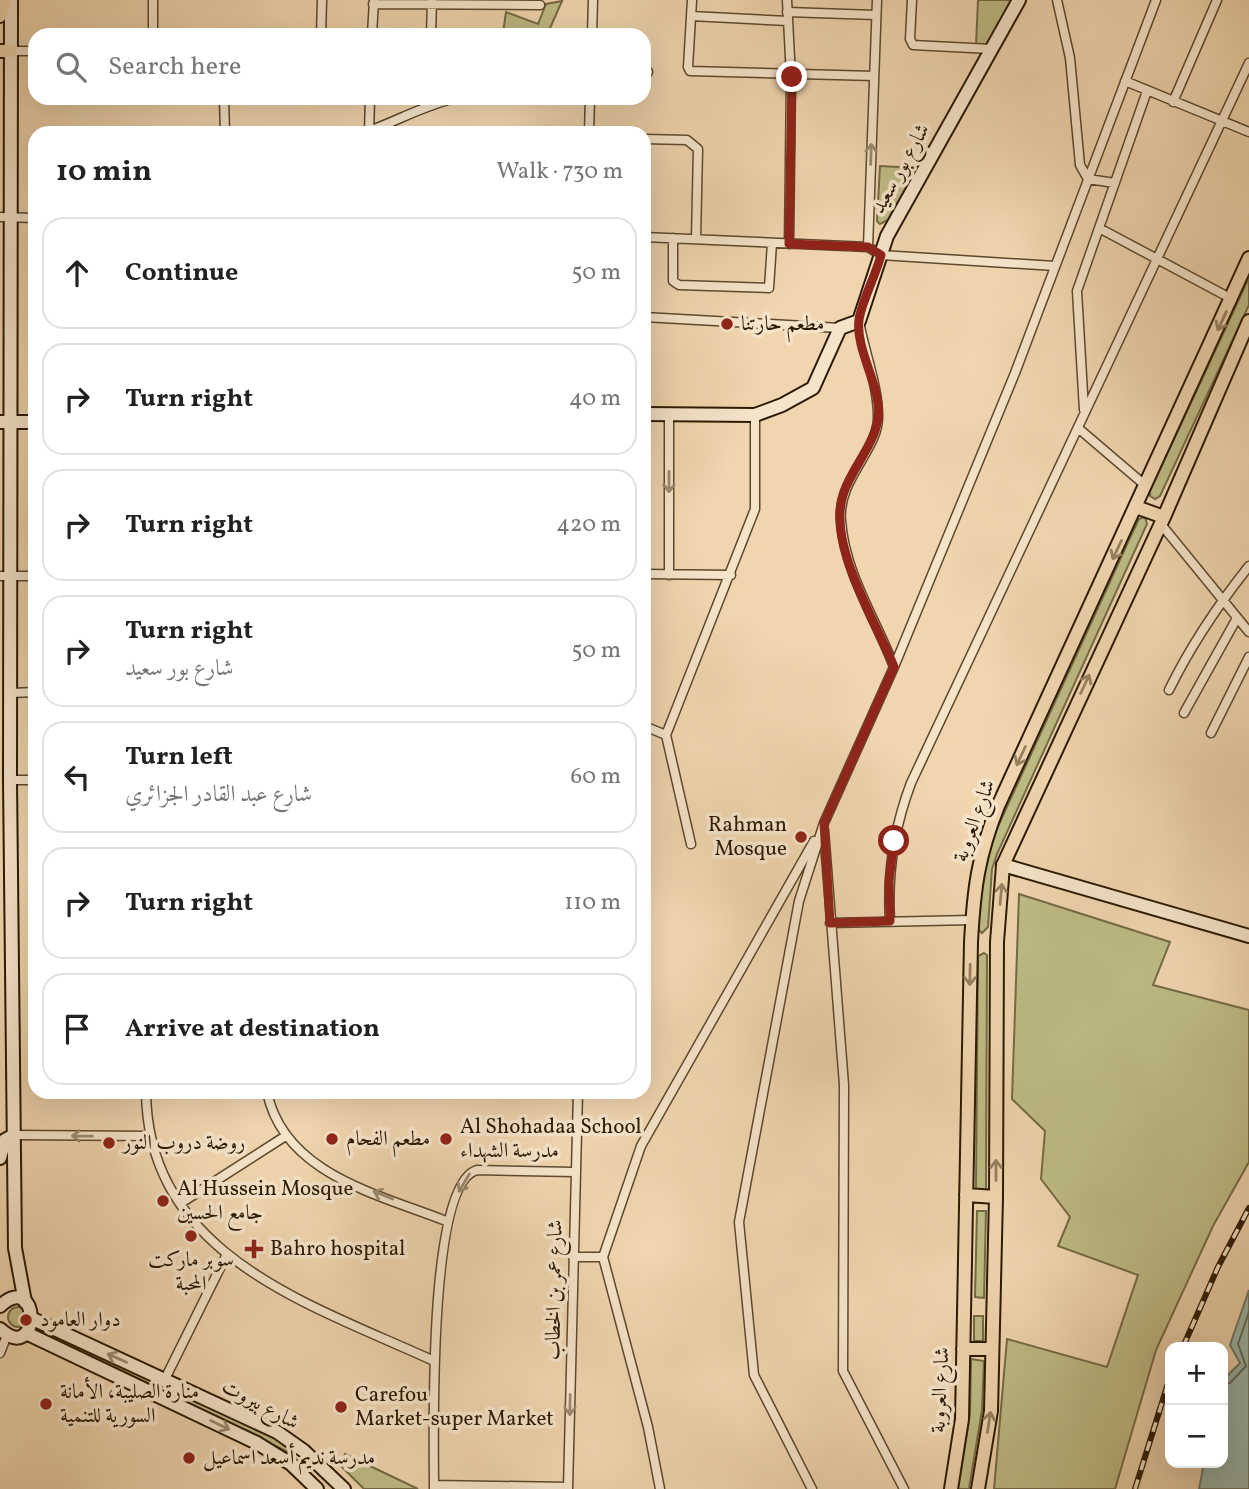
<!DOCTYPE html>
<meta charset="utf-8">
<style>
:root{--surface:#fff;--page:#f2f2f2;--text:#222;--muted:#767676;--line:#e0e0e0}
body{margin:0;font-family:Vollkorn,Amiri,serif;background:var(--page);color:var(--text)}
.controls{position:absolute;right:21px;bottom:21px;display:grid;overflow:hidden;border-radius:14px;box-shadow:0 7px 28px #0002}
.controls button{width:63px;height:63px;display:grid;place-items:center;padding:0;border:0;border-bottom:2px solid var(--line);background:var(--surface);color:var(--text);font:35px sans-serif}
.stop{position:absolute;width:21px;height:21px;margin:-16px;border:5px solid #8f2418;border-radius:50%;background:#fff}
.stop.end{background:#8f2418;border-color:#fff;box-shadow:0 2px 7px #0008}
.list{margin:0;padding:0;list-style:none}
h2{display:flex;justify-content:space-between;align-items:center;height:91px;margin:0;padding:0 28px;font-size:30px}
h2 small{font-size:23px;font-weight:400;color:var(--muted)}
.list li{display:grid;grid-template-columns:46px 1fr auto;gap:21px;align-items:center;box-sizing:border-box;height:112px;margin:0 14px 14px;padding:0 14px;border:2px solid var(--line);border-radius:21px}
.list b{display:block;font-size:26px;white-space:nowrap}
.list p{margin:0;font-size:23px;white-space:nowrap;color:var(--muted)}
.list em{font-size:23px;font-style:normal;color:var(--muted)}
.icon{flex:none;width:38px;height:38px;fill:none;stroke:currentColor;stroke-width:2;stroke-linecap:round;stroke-linejoin:round}
.map{position:relative;flex:none;width:1249px;height:1489px;overflow:hidden}
.search{position:absolute;background:var(--surface);box-shadow:0 7px 28px #0002;left:28px;top:28px;width:623px;height:77px;display:flex;align-items:center;gap:18px;box-sizing:border-box;padding:0 24px;border-radius:21px;color:var(--muted);font-size:26px}
.panel{position:absolute;background:var(--surface);box-shadow:0 7px 28px #0002;left:28px;top:126px;width:623px;height:973px;border-radius:21px}
.map>svg:first-child{display:block}
</style>
<div class="map">
<svg width="1249" height="1489" viewBox="0 0 1249 1489">
<rect width="100%" height="100%" fill="#f0d5ae"/>
<filter id="stains"><feTurbulence type="fractalNoise" baseFrequency=".00286" numOctaves="4"/><feColorMatrix values="0 0 0 0 .2 0 0 0 0 .09 0 0 0 0 .02 0 0 0 .5 -.17"/></filter>
<radialGradient id="worn" r=".72"><stop offset=".6" stop-color="#630" stop-opacity="0"/><stop offset="1" stop-color="#630" stop-opacity=".3"/></radialGradient>
<!-- green -->
<path fill="#bebc86" stroke="#746b44" stroke-width="2" d="M978,0H1012L987,45H976Z
M562,1L547,35H498L503,33L506,12L538,24L546,4Z
M880,166L917,168L888,220L880,224L877,221Z
M1249,278V305L1160,496L1155,499L1150,496V491Z
M1145,517L1147,524L997,854L992,869L988,927L982,933L978,929L980,888L995,833L1129,540L1139,519Z
M1019,894L1170,942L1153,985L1249,1010V1162L1213,1226L1156,1350L1115,1489H994L1007,1339L1107,1367L1138,1275L1058,1246L1070,1217L1041,1179L1045,1131L1012,1099Z
M984,953L987,955L986,1190L976,1189L978,956Z
M977,1211H986L984,1298L975,1297Z
M8 1317a10 10 0 1 1 20 0a10 10 0 1 1-20 0Z
M974,1316H983V1341H974Z
M62,1338L262,1431L291,1448L292,1454L62,1341Z
M971,1359L984,1361L982,1410L969,1489H958L970,1414Z
M345,1454L418,1489H364L339,1464Z"/>
<!-- water -->
<path fill="#9ab8ae" stroke="#6e7969" stroke-width="2" d="M1249,1290V1489H1199L1204,1463H1223V1380L1240,1363L1230,1345Z"/>
<g fill="none" stroke-linecap="round" stroke-linejoin="round">
<!-- shore -->
<path stroke="#626958" stroke-width="2" d="M1223,1384L1230,1383L1246,1366L1238,1344L1249,1312"/>
<!-- street casing -->
<g stroke="#5c492d" stroke-width="11">
<path id="street" d="M153,0V35
M692,0L688,67L690,71L874,76
M787,0L791,77L789,244
M912,0L910,39L913,45L991,49
M1057,0L1070,58L1080,165L1088,179L1115,183
M373,4L540,5
M787,12L876,15
M691,16L788,21
M321,35L322,0
M372,35L374,0
M431,35L432,0
M592,35L593,0
M11,51H35
M644,72H648
M1125,81L1249,132
M224,98L225,133
M1173,102L1217,0
M369,131C399,120 425,105 456,98
M369,133L370,98
M589,133L590,98
M644,139L687,140L698,149L696,239
M0,217L35,218
M1099,228L1232,299
M644,237L868,247L881,255L1055,266
M673,238V281L679,285L769,288L772,243
M868,247L877,0
M644,317L840,328
M859,321C864,351 878,385 878,416C879,450 837,479 841,521C845,574 876,619 894,667
M1084,410L1077,291L1147,91
M669,414V575
M1078,428L1146,486
M1160,523L1249,632
M644,574L731,575
M0,576H35
M1169,690C1191,645 1218,605 1249,566
M11,693L35,692
M1184,713L1237,618
M644,726L666,735L755,509V415
M1211,733L1249,657
M666,735L691,844
M10,780H35
M824,830L844,1085L843,1371L904,1489
M890,921C887,873 894,828 911,783L1249,63
M830,923L972,920
M146,1092C148,1256 310,1304 434,1361
M267,1092C284,1174 378,1194 446,1221
M14,1135L149,1136
M181,1203L284,1137
M573,1257H603
M0,1353L7,1335
M165,1379L226,1256
M434,1485L568,1487
M434,1489C434,1440 427,1184 477,1170L575,1172
M568,1489L578,1092
M660,1489L648,1427L603,1257L641,1146L814,841
M812,1489L754,1375L739,1222L799,901L824,823L894,667L1015,373L1156,0"/>
</g>
<!-- secondary casing -->
<g stroke="#2b1a02" stroke-width="16">
<path id="secondary" d="M11,0L10,780L15,1248L25,1302
M644,414L755,415L782,405L813,388L840,328L859,321L887,236L1019,0
M0,422H35
M1003,865L1249,936
M0,1158L5,1140L14,1135
M0,1306C41,1269 41,1366 0,1329
M33,1319L277,1432L304,1451L344,1489
M26,1333L257,1443L291,1464L317,1489"/>
</g>
<!-- primary casing -->
<g stroke="#2b1a02" stroke-width="16">
<path id="primary" d="M0,16L6,0
M0,51H11
M1136,507L1164,517
M966,1195L996,1197
M963,1349H991
M951,1489L962,1419L971,942C974,888 978,856 998,806L1249,258
M978,1489L991,1411L996,1197L997,942L1003,865L1164,517L1249,321"/>
</g>
<!-- street -->
<use href="#street" stroke="#f5e4ca" stroke-width="8"/>
<!-- secondary -->
<use href="#secondary" stroke="#f5e4ca" stroke-width="12"/>
<!-- primary -->
<use href="#primary" stroke="#f0d5ae" stroke-width="12"/>
<!-- rail casing -->
<g stroke="#2b1a02" stroke-width="6">
<path id="rail" d="M1183,1347L1218,1267L1249,1208
M1135,1489L1170,1377"/>
</g>
<!-- rail -->
<use href="#rail" stroke="#f5e4ca" stroke-width="3.5" stroke-dasharray="10" stroke-linecap="butt"/>
</g>
<!-- one-way arrows -->
<defs><path id="oneway-shaft" d="M-6 0H5M1.5-3L5.5 0L1.5 3" fill="none" stroke-width="1.6" stroke-linecap="round" stroke-linejoin="round" transform="scale(1.75)"/></defs>
<g stroke="#9a8970">
<use href="#oneway-shaft" transform="translate(871 154) rotate(-88)"/>
<use href="#oneway-shaft" transform="translate(669 482) rotate(90)"/>
<use href="#oneway-shaft" transform="translate(82 1136) rotate(-179)"/>
<use href="#oneway-shaft" transform="translate(464 1183) rotate(121)"/>
<use href="#oneway-shaft" transform="translate(383 1195) rotate(-158)"/>
<use href="#oneway-shaft" transform="translate(117 1358) rotate(-156)"/>
<use href="#oneway-shaft" transform="translate(570 1405) rotate(91)"/>
<use href="#oneway-shaft" transform="translate(220 1425) rotate(26)"/>
</g>
<g stroke="#978161">
<use href="#oneway-shaft" transform="translate(1222 321) rotate(115)"/>
<use href="#oneway-shaft" transform="translate(1117 550) rotate(115)"/>
<use href="#oneway-shaft" transform="translate(1085 684) rotate(-65)"/>
<use href="#oneway-shaft" transform="translate(1021 756) rotate(115)"/>
<use href="#oneway-shaft" transform="translate(1001 894) rotate(-85)"/>
<use href="#oneway-shaft" transform="translate(970 975) rotate(91)"/>
<use href="#oneway-shaft" transform="translate(996 1170) rotate(-90)"/>
<use href="#oneway-shaft" transform="translate(989 1422) rotate(-81)"/>
</g>
<g fill="none" stroke-linecap="round" stroke-linejoin="round">
<!-- route -->
<path stroke="#8f2418" stroke-width="9" d="M792,77L789,244L868,247L881,255C876,275 861,303 859,320C855,350 883,390 878,419C874,445 853,467 844,492C825,542 876,621 894,667L824,823L830,923L890,921L889,881L894,841"/>
</g>
<!-- markers -->
<g fill="#8f2418" stroke="#f5e4ca" stroke-width="2.5">
<circle cx="727" cy="324" r="7"/>
<circle cx="801" cy="837" r="7"/>
<circle cx="332" cy="1139" r="7"/>
<circle cx="446" cy="1139" r="7"/>
<circle cx="109" cy="1143" r="7"/>
<circle cx="163" cy="1201" r="7"/>
<circle cx="191" cy="1236" r="7"/>
<path d="M250.5 1238.5h7v7h7v7h-7v7h-7v-7h-7v-7h7z"/>
<circle cx="26" cy="1320" r="7"/>
<circle cx="46" cy="1404" r="7"/>
<circle cx="341" cy="1407" r="7"/>
<circle cx="189" cy="1458" r="7"/>
</g>
<g text-anchor="middle" dominant-baseline="central" stroke-width="7" stroke-linejoin="round" paint-order="stroke">
<!-- street labels -->
<g font-size="21" fill="#2b1a02" stroke="#f5e4ca">
<text transform="translate(901 169) rotate(-61)">شارع بور سعيد</text>
<text transform="translate(975 821) rotate(-70)">شارع العروبة</text>
<text transform="translate(555 1290) rotate(-89)">شارع عمر بن الخطاب</text>
<text transform="translate(941 1390) rotate(-87)">شارع العروبة</text>
<text transform="translate(260 1405) rotate(28)">شارع بيروت</text>
</g>
<!-- poi labels -->
<g font-size="21" fill="#2b1a02" stroke="#f5e4ca" text-anchor="start">
<text x="741" y="324">مطعم حارتنا</text>
<text x="787" y="825" text-anchor="end">Rahman<tspan x="787" dy="24">Mosque</tspan></text>
<text x="460" y="1127">Al Shohadaa School<tspan x="460" dy="24">مدرسة الشهداء</tspan></text>
<text x="346" y="1139">مطعم الفحام</text>
<text x="123" y="1143">روضة دروب النور</text>
<text x="177" y="1189">Al Hussein Mosque<tspan x="177" dy="24">جامع الحسين</tspan></text>
<text x="270" y="1249">Bahro hospital</text>
<text x="191" y="1260" text-anchor="middle">سوبر ماركت<tspan x="191" dy="24">المحبة</tspan></text>
<text x="40" y="1320">دوار العامود</text>
<text x="60" y="1392">منارة الصليبة، الأمانة<tspan x="60" dy="24">السورية للتنمية</tspan></text>
<text x="355" y="1395">Carefou<tspan x="355" dy="24">Market-super Market</tspan></text>
<text x="203" y="1458">مدرسة نديم أسعد اسماعيل</text>
</g>
</g>
<rect width="100%" height="100%" filter="url(#stains)"/>
<rect width="100%" height="100%" fill="url(#worn)"/>
</svg>
<div class="controls">
<button>+</button>
<button>−</button>
</div>
<div class="stop" style="left:894px;top:841px"></div>
<div class="stop end" style="left:792px;top:77px"></div>
<div class="search"><svg class="icon" aria-label="search" viewBox="0 0 24 24"><circle cx="10" cy="10" r="6"/><path d="M15 15l6 6"/></svg>Search here</div>
<section class="panel">
<h2>10 min<small>Walk · 730 m</small></h2>
<ul class="list">
<li><svg class="icon" aria-label="ahead" viewBox="0 0 24 24"><path d="M12 20V5M6 11l6-6 6 6"/></svg><div><b>Continue</b></div><em>50 m</em></li>
<li><svg class="icon" aria-label="right" viewBox="0 0 24 24"><path d="M7 20v-9h11M14 6l5 5-5 5"/></svg><div><b>Turn right</b></div><em>40 m</em></li>
<li><svg class="icon" aria-label="right" viewBox="0 0 24 24"><path d="M7 20v-9h11M14 6l5 5-5 5"/></svg><div><b>Turn right</b></div><em>420 m</em></li>
<li><svg class="icon" aria-label="right" viewBox="0 0 24 24"><path d="M7 20v-9h11M14 6l5 5-5 5"/></svg><div><b>Turn right</b><p>شارع بور سعيد</p></div><em>50 m</em></li>
<li><svg class="icon" aria-label="left" viewBox="0 0 24 24"><path d="M17 20v-9H6M10 6l-5 5 5 5"/></svg><div><b>Turn left</b><p>شارع عبد القادر الجزائري</p></div><em>60 m</em></li>
<li><svg class="icon" aria-label="right" viewBox="0 0 24 24"><path d="M7 20v-9h11M14 6l5 5-5 5"/></svg><div><b>Turn right</b></div><em>110 m</em></li>
<li><svg class="icon" aria-label="arrive" viewBox="0 0 24 24"><path d="M6 21V4h12l-3 4 3 4H6"/></svg><div><b>Arrive at destination</b></div></li>
</ul>
</section>
</div>
